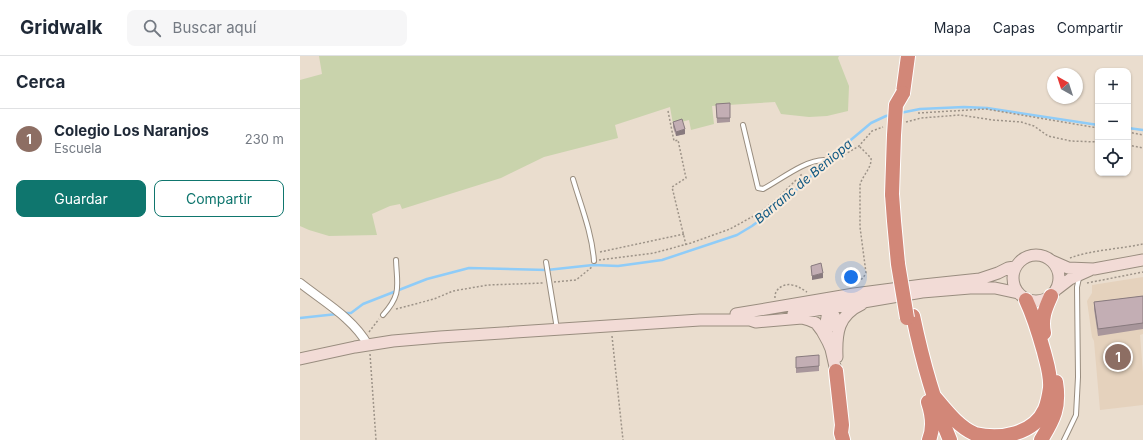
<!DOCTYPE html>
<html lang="es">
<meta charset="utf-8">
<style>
:root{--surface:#fff;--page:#f6f6f7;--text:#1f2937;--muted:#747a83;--line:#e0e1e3;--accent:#0f766e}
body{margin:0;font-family:Inter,sans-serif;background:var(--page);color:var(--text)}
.controls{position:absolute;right:12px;top:12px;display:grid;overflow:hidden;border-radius:8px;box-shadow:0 1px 3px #0004}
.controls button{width:36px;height:36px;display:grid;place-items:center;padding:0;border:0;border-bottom:1px solid var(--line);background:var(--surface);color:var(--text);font:20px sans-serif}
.compass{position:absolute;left:747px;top:12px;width:36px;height:36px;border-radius:50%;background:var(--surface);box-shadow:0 1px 3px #0004;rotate:321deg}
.you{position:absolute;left:551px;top:221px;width:14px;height:14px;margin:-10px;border:3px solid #fff;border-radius:50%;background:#1a73e8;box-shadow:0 0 0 6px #1a73e833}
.badge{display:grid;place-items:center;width:26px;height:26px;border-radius:50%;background:var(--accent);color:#fff;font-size:13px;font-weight:700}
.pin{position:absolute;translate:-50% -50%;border:2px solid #fff;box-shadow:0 1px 4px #0006}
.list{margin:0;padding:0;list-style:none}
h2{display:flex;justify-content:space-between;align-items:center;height:52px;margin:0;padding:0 16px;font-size:17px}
h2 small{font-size:13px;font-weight:400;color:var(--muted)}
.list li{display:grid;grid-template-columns:26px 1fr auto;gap:12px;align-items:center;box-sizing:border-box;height:60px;padding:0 16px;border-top:1px solid var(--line)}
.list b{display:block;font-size:15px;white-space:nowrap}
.list p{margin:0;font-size:13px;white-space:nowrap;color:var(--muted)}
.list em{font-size:13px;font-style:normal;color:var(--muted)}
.actions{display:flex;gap:8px;padding:12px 16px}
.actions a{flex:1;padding:9px 0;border:1px solid var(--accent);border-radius:8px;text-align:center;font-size:14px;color:var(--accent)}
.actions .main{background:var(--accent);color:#fff}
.icon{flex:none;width:22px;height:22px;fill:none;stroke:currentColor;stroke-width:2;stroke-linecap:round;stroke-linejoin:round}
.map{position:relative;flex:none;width:843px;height:384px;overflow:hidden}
header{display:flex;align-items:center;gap:24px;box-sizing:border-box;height:56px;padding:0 20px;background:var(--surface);border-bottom:1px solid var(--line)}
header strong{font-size:19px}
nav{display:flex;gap:22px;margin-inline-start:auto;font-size:14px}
.search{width:280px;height:36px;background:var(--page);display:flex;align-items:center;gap:10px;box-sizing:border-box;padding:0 14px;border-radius:8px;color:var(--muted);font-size:15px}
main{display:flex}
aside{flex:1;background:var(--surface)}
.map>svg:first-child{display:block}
</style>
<header>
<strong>Gridwalk</strong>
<div class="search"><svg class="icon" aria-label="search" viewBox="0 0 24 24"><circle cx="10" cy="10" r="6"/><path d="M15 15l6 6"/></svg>Buscar aquí</div>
<nav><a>Mapa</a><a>Capas</a><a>Compartir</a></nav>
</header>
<main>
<aside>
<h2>Cerca<small></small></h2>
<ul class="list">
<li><span class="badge" style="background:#8d6e63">1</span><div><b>Colegio Los Naranjos</b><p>Escuela</p></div><em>230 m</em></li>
</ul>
<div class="actions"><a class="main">Guardar</a><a>Compartir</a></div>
</aside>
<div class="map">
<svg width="843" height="384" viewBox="0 0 843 384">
<rect width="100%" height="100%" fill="#eaddce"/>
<!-- built -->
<path fill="#e5d2bd" d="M843,221V278L840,279L843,317V349L800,354L794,285L792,281L787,245L792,237V229Z"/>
<!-- green -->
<path fill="#c9d3ac" d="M19,0H539L538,2L549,30L548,55L527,60L509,61L481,58L475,46L412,50L414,68L391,74L389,64L373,68L370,51L315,69L318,82L244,101L201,122L102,153L100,148L90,150L72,158L77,179L29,180L9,174L0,170V24L22,18Z"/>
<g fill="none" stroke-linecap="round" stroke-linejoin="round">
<!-- stream -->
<path stroke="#8fccf8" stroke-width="2.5" d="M600,57L620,53L664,51L687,52L798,69
M828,72L843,74
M44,257H51L63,248L127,223L169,212L247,214L293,209L318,210L362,204L437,179L452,170L480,149L540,93L571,67L586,60L591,59
M0,262L37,258"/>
<!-- lane casing -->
<g stroke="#998d7f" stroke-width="6">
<path id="lane" d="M443,69L458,132L463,133C480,124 505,104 524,104
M273,123C281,150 292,177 294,205
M246,206L257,273
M83,259C102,238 97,230 96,204
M764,384L776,359L778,321L777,231L779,222"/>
</g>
<!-- street casing -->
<g stroke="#998d7f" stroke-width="10">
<path id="street" d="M0,227C24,246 53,262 68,289"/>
</g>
<!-- secondary casing -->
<g stroke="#998d7f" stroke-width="13">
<path id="secondary" d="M713 222a23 23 0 1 1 46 0a23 23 0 1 1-46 0Z
M752,205L768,212L794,213L843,204
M757,233L770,223L790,214
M527,248C534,256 536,264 538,274
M436,258L554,238L623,229L680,223L698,217L708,212L715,211
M493,258L622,236L670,232H695L718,237
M528,282C526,270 524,257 534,248
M537,301C536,277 538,259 562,248
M0,303L55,291L93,285L140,281L400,264H450L456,266L502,262L509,264L516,267L522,275L528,286L531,293L536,315"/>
</g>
<!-- highway casing -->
<g stroke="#fff" stroke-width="16">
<path id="highway" d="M603,37L608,0
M592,138L594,165L598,208
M613,260C622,303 633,344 650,384
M744,277C741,263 745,253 751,240
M536,315L542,369L541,377L543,384
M633,339C645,353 658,371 675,378C701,384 734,378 745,353C748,346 749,339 750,332C751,319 747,308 744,296C739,278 734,261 726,244
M628,346C632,358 634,372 629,384
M741,384C754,363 760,351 756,326"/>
</g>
<!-- path -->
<path stroke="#9d9388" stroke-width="1.5" stroke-dasharray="2 2" stroke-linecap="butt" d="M368,55L374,85L378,84L386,122L372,131L386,189
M618,57L686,53L798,72
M606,66L621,62L660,59L693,64L721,66L734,70L748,80L771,85L798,86
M828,76L843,79
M828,89L843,92
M529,103L542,100L559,90L572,75L583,71
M300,196L384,178
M770,202C791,194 820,193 843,188
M299,204L354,197L391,187L430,173L459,157L477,143L502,118
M254,226L276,224L292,211
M787,227L843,216
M550,228C557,226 562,225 566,217L560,171V129C562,120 572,112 571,102L559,90
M475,242C474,233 484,227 492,229C498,230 502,233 507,236
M96,253L134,243L153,235L188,229L243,227
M69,276L79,263
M312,280L323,384
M70,298L76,384"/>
<!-- lane -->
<use href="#lane" stroke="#fff" stroke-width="4"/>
<!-- street -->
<use href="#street" stroke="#fff" stroke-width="8"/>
<!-- secondary -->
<use href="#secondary" stroke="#f2dbd6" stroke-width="11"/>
<!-- highway -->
<use href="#highway" stroke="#d28778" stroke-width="14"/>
<!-- highway-bridge casing -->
<g stroke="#fff" stroke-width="16" stroke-linecap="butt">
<path id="highway-bridge" d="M592,138L594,79L596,49L603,37
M598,208L607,262"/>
</g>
<!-- highway-bridge -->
<use href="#highway-bridge" stroke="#d28778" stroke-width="14"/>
</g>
<!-- wall -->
<path fill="#a8969b" d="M430,47V66L417,67L416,48Z
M373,66L385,78L376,80L373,71Z
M843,240V273L798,280L794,253V246Z
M496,301L519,310V315L496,317Z"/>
<!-- shaded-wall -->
<path fill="#887a7e" d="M385,73V78L376,80V76Z
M523,217V222L512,224V220Z"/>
<!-- building -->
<path fill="#c3aeb4" stroke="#887a7e" d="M430,47V62H417L416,48Z
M382,63L385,73L376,76L373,66Z
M521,207L523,217L512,220L511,210Z
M843,240V267L798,273L794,246Z
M519,299V310L496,312V301Z"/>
<g text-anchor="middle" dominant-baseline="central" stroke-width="4" stroke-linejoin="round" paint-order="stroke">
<!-- water labels -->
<g font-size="13" font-style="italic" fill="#115983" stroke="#f8eadb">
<text transform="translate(503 125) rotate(-40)">Barranc de Beniopa</text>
</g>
</g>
</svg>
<div class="controls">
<button>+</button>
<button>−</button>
<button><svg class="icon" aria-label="locate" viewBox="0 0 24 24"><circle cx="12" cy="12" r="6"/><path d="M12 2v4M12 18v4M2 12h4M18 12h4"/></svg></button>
</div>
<svg class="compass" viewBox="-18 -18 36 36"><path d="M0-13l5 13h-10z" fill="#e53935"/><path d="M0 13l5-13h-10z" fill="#747a83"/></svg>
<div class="you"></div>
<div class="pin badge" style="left:818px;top:301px;background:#8d6e63">1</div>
</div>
</main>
